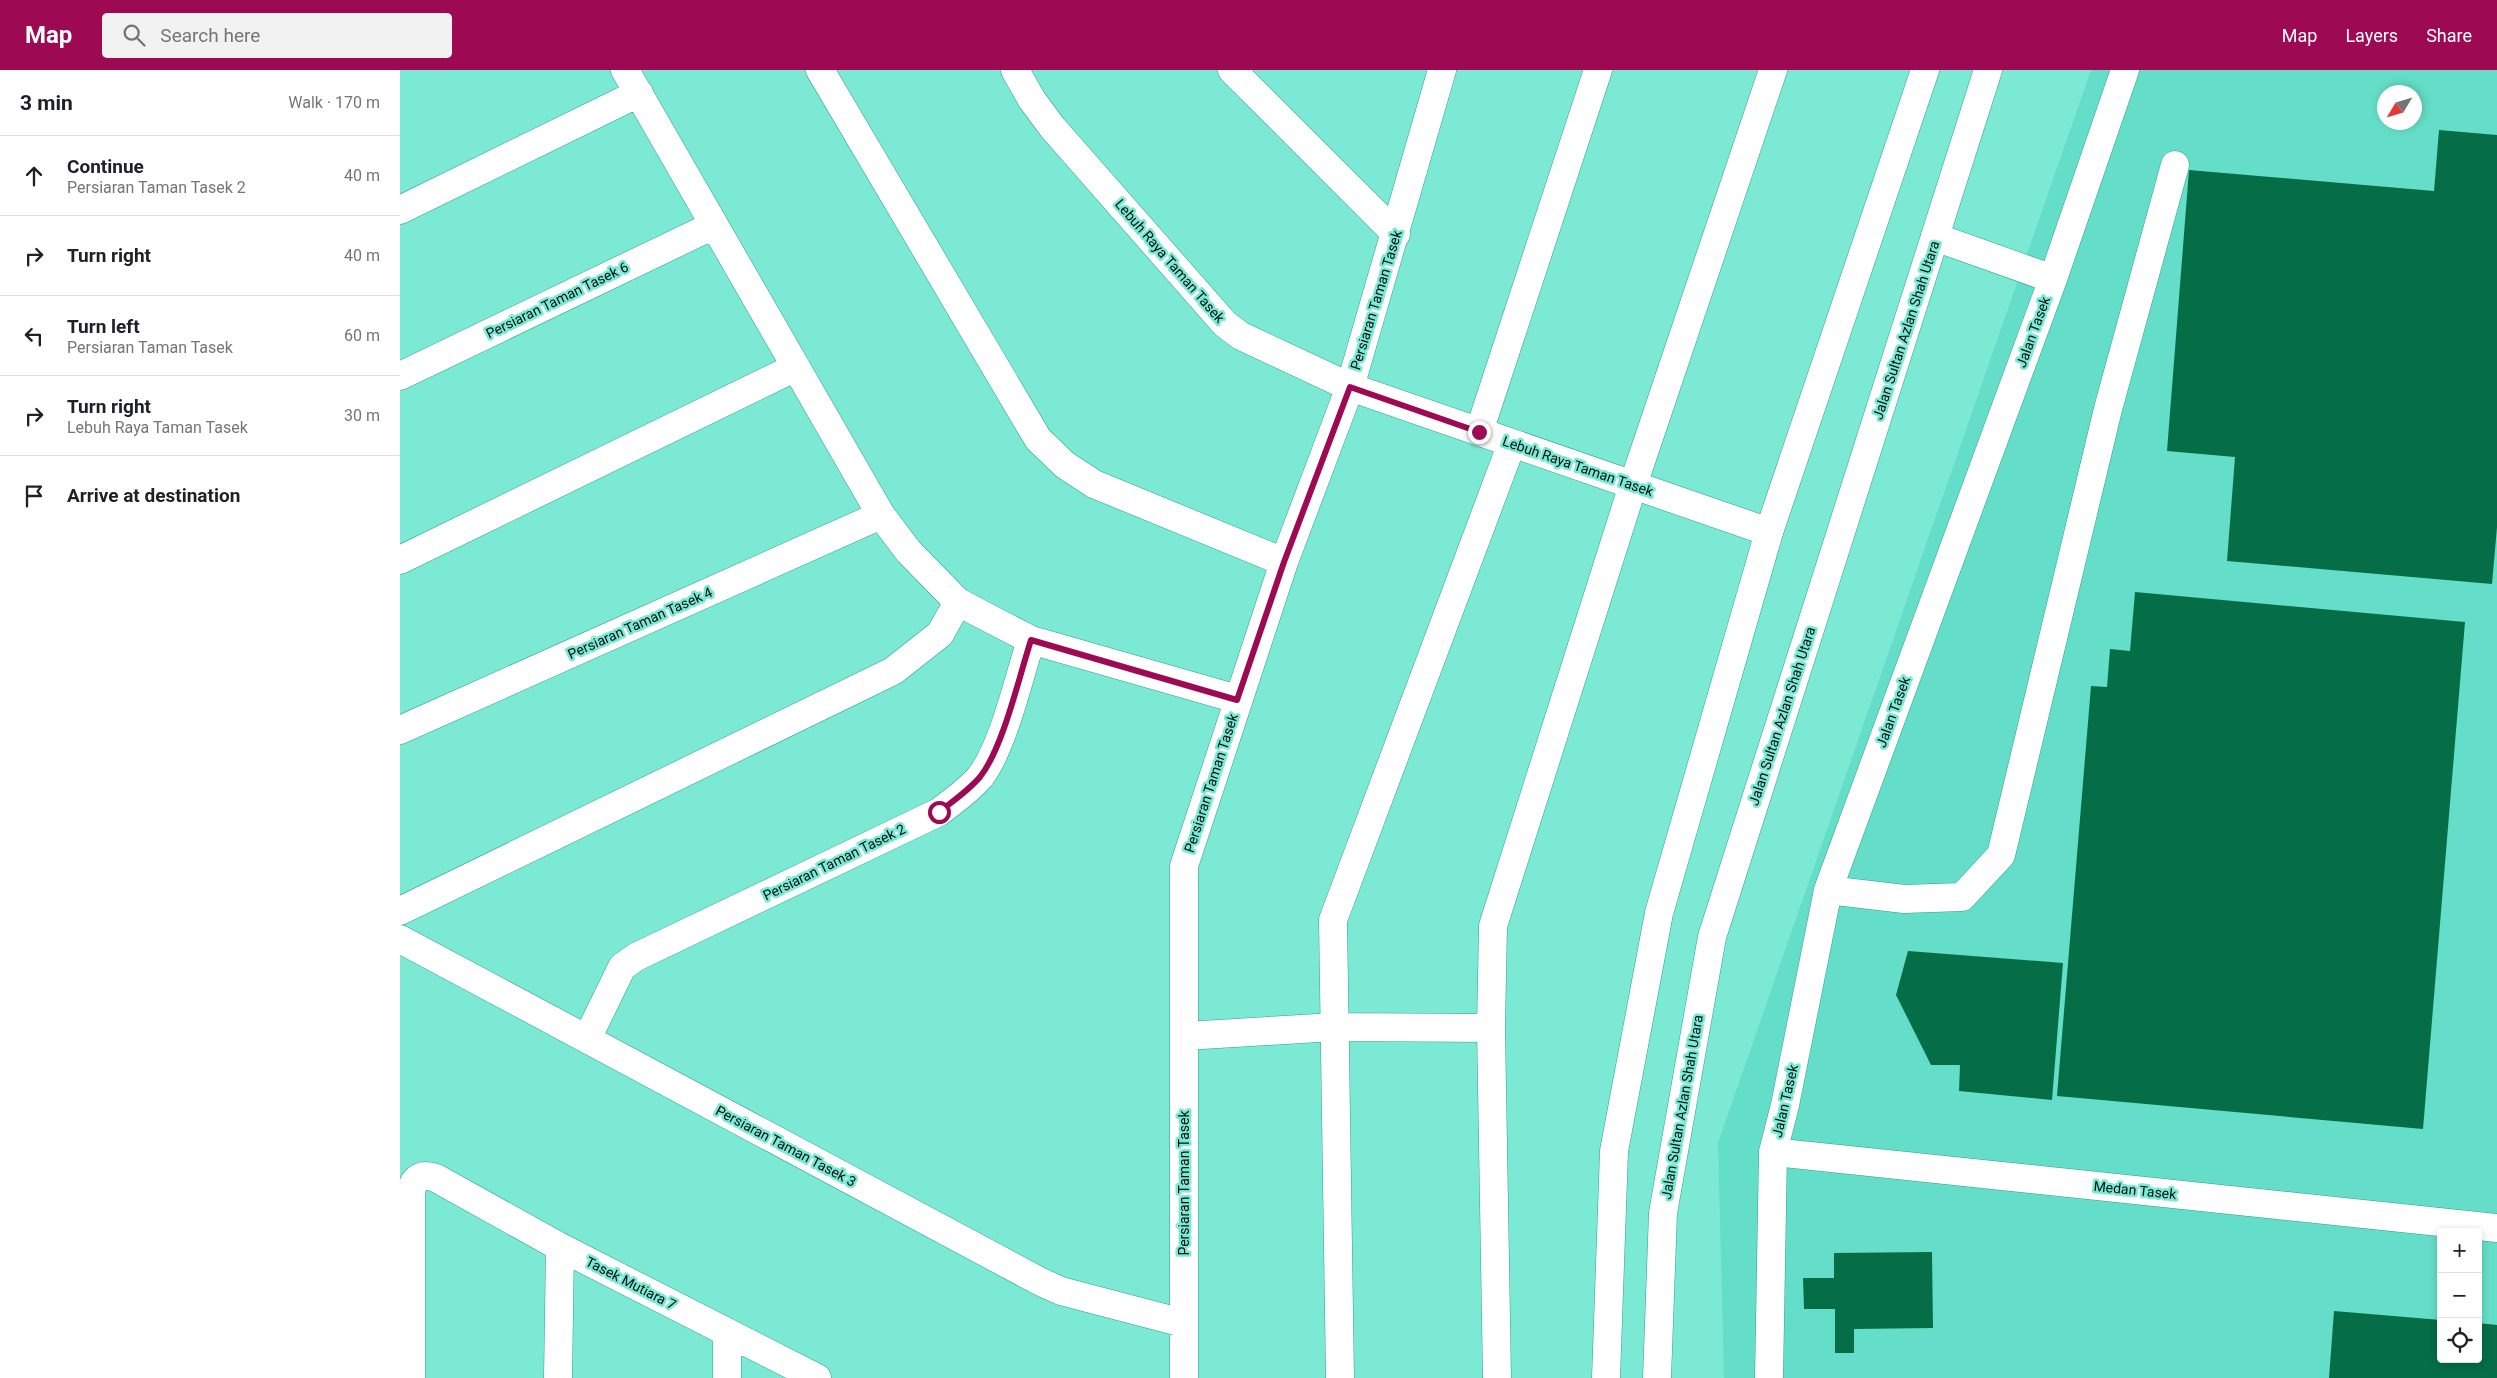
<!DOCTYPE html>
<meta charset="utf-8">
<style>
:root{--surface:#fff;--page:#f2f2f2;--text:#202124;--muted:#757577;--line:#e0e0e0;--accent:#9e0953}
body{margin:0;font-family:Roboto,sans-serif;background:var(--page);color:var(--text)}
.controls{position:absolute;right:15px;bottom:15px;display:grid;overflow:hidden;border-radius:5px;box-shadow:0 2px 8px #0003}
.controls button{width:45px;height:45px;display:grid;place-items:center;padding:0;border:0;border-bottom:1px solid var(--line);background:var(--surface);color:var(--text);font:25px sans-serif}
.compass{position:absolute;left:1977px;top:15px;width:45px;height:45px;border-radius:50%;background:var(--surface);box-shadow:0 2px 8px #0003;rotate:232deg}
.stop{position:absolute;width:15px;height:15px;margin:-11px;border:4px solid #9e0953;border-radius:50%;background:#fff}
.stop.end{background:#9e0953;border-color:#fff;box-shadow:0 1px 5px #0008}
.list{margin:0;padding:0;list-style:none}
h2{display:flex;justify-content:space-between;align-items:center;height:65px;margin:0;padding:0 20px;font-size:21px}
h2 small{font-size:16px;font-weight:400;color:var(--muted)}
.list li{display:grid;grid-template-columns:32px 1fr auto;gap:15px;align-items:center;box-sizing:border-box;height:80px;padding:0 20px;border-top:1px solid var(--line)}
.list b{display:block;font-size:19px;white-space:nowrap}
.list p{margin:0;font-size:16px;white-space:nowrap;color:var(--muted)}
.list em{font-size:16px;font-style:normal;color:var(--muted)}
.icon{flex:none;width:28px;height:28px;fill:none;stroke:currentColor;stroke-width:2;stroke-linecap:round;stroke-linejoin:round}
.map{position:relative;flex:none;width:2097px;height:1308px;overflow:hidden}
header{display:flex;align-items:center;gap:30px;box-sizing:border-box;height:70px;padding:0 25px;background:var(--accent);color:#fff}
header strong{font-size:24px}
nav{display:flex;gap:28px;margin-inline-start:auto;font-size:18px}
.search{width:350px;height:45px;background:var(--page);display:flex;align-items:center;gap:12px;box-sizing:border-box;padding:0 18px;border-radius:5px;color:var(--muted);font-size:19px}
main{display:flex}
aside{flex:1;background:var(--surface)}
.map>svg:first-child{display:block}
</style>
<header>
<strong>Map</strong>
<div class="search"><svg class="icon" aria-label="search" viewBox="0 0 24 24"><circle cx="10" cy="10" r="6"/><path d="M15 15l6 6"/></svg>Search here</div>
<nav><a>Map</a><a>Layers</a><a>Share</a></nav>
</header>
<main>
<aside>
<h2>3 min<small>Walk · 170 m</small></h2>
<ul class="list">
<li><svg class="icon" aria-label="ahead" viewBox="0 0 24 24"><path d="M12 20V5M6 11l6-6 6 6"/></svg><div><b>Continue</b><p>Persiaran Taman Tasek 2</p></div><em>40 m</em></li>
<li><svg class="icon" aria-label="right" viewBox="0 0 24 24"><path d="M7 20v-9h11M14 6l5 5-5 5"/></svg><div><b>Turn right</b></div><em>40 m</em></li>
<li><svg class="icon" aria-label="left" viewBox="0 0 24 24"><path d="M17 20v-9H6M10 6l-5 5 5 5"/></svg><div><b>Turn left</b><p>Persiaran Taman Tasek</p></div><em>60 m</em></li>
<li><svg class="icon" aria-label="right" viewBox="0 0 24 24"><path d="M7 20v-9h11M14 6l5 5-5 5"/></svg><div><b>Turn right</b><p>Lebuh Raya Taman Tasek</p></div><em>30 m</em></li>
<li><svg class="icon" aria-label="arrive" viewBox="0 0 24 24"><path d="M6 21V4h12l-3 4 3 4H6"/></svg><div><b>Arrive at destination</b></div></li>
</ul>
</aside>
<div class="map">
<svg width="2097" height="1308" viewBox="0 0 2097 1308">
<rect width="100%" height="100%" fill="#7ce9d5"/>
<!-- built -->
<path fill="#64dec8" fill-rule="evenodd" d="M1691,0H2097V1308H1324L1318,1073ZM1984,22H2014V52H1984ZM2041,1162H2078V1289H2041Z"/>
<!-- building -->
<path fill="#066e47" d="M2039,60L2097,65V457L2092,514L1827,491L1835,387L1767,381L1789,100L2034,121Z
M1735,522L2065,552L2023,1059L1657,1026L1691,616L1707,617L1710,579L1730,581Z
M1508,881L1663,893L1652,1030L1559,1021L1560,995H1531L1496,925Z
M1532,1182L1533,1258L1454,1259V1283H1435V1239H1404L1403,1208H1434V1183Z
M1934,1241L2041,1250V1289H2078V1253L2097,1255V1308H1929Z"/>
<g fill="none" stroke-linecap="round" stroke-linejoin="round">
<!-- minor casing -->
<g stroke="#2aa28f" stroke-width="29">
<path id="minor" d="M225,0L481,445L509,482L558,532L631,570L837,629
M420,0L638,369L665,395L694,414L884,492
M615,0L632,30L652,57L825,254L841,266L950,317L1369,462
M832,0L996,164
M0,140L239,23
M1535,167L1653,209
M0,306L314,155
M1079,362L1198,0
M0,490L396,297
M0,660L481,445
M1428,820L1504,829L1562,827L1601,785L1708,339L1775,95
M0,841L493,601L540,564L558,532
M0,869L641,1212L661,1221L783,1253
M785,966L934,957L1091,958
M187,969L222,897L236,887L539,742C553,731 568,721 580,707C603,678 619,607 631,570
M1373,1082L2097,1158
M11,1308V1123C13,1107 22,1103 36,1108L160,1177
M158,1308L160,1177L417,1308
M327,1308V1262
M784,1308V796L884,492L950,317L1042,0
M940,1308L933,850L1112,373
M1097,1308L1091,958L1093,856L1233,415L1373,0
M1369,1308L1373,1082L1385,1035L1428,820L1653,209L1725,0"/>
</g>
<!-- major casing -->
<g stroke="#2aa28f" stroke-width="29">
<path id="major" d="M1206,1308L1214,1081L1259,843L1369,462L1525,0
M1257,1308L1263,1143L1312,867L1588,0"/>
</g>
<!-- minor -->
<use href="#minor" stroke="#fff" stroke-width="28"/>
<!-- major -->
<use href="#major" stroke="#fff" stroke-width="28"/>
</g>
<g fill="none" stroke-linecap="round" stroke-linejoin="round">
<!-- route -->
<path stroke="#9e0953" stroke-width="6" d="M539,742C553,731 568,721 580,707C603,678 619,607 631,570L837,630L884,492L950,317L1079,362"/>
</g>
<g text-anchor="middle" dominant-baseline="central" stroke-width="5" stroke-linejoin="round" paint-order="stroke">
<!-- street labels -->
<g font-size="14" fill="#000f0c" stroke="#7ce9d5">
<text transform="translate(770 191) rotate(49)">Lebuh Raya Taman Tasek</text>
<text transform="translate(157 230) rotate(-26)">Persiaran Taman Tasek 6</text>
<text transform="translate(976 230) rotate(-73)">Persiaran Taman Tasek</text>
<text transform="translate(1506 260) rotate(-72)">Jalan Sultan Azlan Shah Utara</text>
<text transform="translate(1633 262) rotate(-70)">Jalan Tasek</text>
<text transform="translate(1178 396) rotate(19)">Lebuh Raya Taman Tasek</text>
<text transform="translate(240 553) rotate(-24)">Persiaran Taman Tasek 4</text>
<text transform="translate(1493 642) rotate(-70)">Jalan Tasek</text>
<text transform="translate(1382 646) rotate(-72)">Jalan Sultan Azlan Shah Utara</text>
<text transform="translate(811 713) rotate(-72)">Persiaran Taman Tasek</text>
<text transform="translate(434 792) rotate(-26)">Persiaran Taman Tasek 2</text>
<text transform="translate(1385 1031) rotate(-77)">Jalan Tasek</text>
<text transform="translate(1282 1037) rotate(-80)">Jalan Sultan Azlan Shah Utara</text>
<text transform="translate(386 1076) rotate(28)">Persiaran Taman Tasek 3</text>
<text transform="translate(784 1113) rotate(-90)">Persiaran Taman Tasek</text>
<text transform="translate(1735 1120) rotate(6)">Medan Tasek</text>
<text transform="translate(231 1213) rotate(27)">Tasek Mutiara 7</text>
</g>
</g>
</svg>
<div class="controls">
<button>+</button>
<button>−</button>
<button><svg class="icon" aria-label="locate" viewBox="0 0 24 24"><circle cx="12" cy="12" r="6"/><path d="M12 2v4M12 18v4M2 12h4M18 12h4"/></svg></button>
</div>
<svg class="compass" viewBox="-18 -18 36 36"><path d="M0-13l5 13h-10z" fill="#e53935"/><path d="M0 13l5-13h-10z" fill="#757577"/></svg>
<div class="stop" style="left:539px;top:742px"></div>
<div class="stop end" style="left:1079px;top:362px"></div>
</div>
</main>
